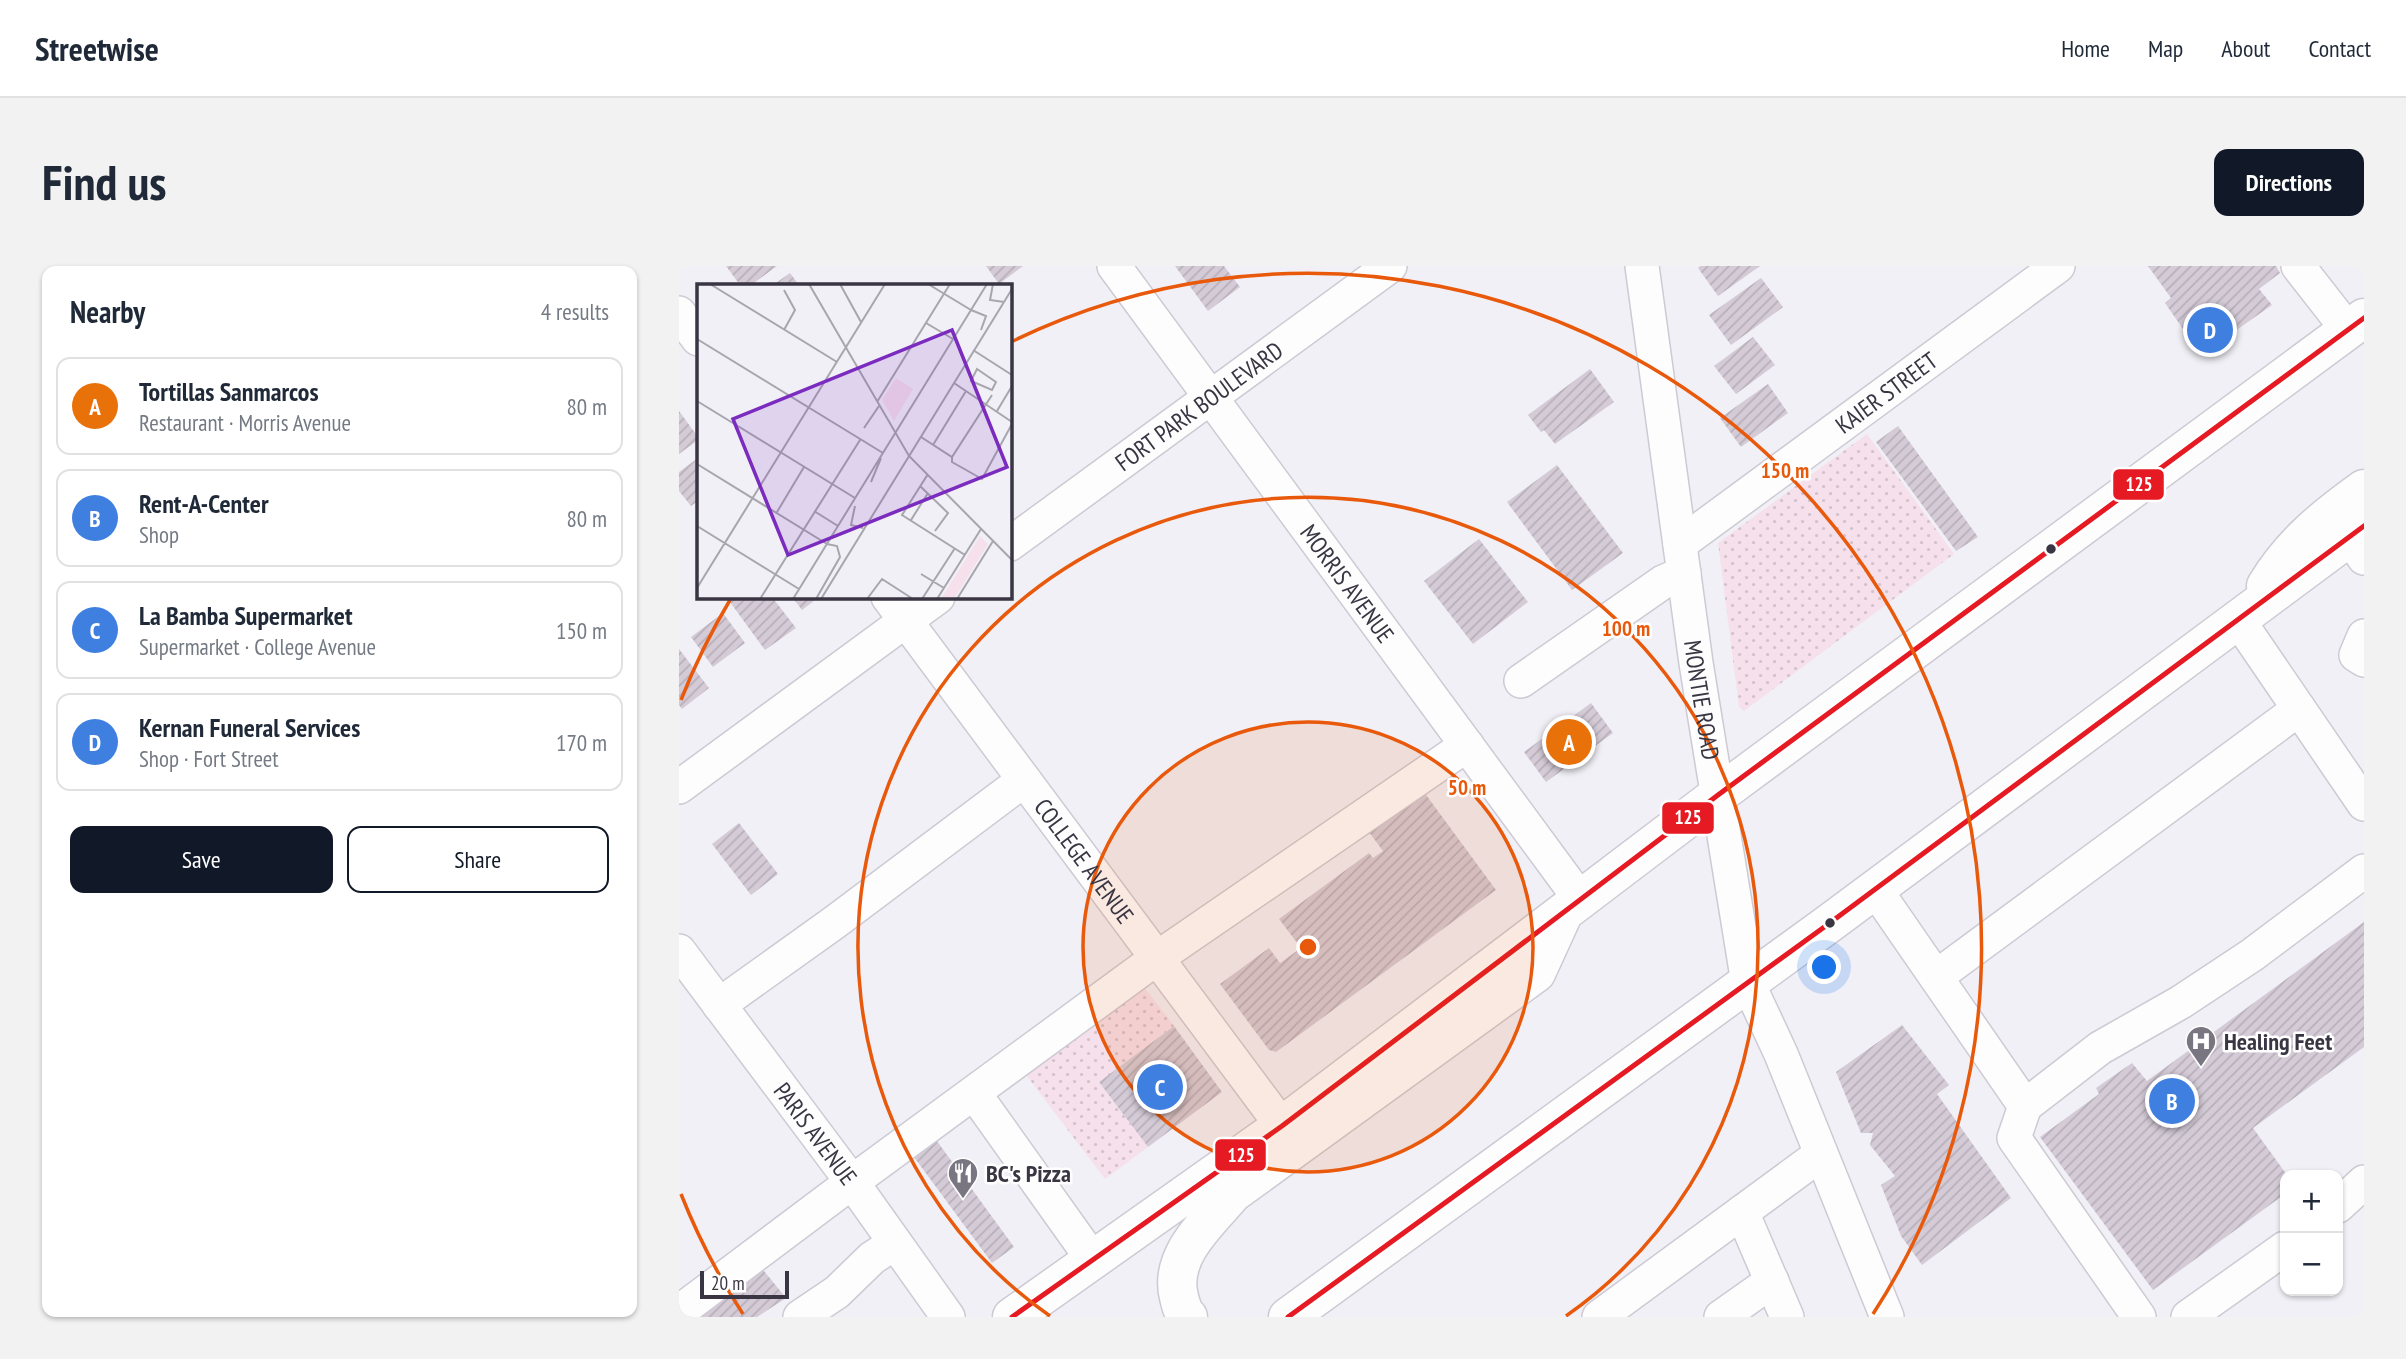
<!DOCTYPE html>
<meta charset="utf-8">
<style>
:root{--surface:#fff;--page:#f2f2f3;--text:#1f2937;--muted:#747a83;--line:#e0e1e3;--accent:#111827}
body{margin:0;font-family:"PT Sans Narrow",sans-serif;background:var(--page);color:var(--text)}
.controls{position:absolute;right:21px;bottom:21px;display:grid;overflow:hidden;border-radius:14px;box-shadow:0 2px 5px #0004}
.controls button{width:63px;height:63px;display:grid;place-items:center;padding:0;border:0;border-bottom:2px solid var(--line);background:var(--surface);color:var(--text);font:35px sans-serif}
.scale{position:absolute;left:21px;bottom:18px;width:89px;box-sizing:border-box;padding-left:7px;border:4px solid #393542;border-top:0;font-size:19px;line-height:24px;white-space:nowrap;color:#393542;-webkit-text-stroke:5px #fff;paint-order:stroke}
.you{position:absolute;left:1146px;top:702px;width:24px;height:24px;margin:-18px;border:5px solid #fff;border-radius:50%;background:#1a73e8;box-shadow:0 0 0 10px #1a73e833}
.badge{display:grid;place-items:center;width:46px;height:46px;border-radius:50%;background:var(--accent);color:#fff;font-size:23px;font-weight:700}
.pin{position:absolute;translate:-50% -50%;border:4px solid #fff;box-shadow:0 2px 7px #0006}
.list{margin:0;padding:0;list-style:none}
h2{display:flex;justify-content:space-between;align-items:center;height:91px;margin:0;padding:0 28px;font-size:30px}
h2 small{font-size:23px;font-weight:400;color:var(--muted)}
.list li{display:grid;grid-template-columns:46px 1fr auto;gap:21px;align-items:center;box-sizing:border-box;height:98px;margin:0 14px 14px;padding:0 14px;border:2px solid var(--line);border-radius:14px}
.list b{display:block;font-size:26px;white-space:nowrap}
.list p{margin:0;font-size:23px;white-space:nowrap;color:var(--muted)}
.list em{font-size:23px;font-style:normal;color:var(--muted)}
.actions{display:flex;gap:14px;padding:21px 28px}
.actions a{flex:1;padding:16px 0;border:2px solid var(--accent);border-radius:14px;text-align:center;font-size:24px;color:var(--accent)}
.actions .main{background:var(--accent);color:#fff}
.map{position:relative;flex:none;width:1685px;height:1051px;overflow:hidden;border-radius:14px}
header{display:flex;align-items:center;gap:42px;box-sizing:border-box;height:98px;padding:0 35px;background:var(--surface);border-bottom:2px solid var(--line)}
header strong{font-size:33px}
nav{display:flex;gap:38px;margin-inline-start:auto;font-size:24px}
.intro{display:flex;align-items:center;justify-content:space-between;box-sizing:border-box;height:168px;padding:0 42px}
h1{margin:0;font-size:49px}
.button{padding:18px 32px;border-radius:14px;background:var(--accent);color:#fff;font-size:24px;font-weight:700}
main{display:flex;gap:42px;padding:0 42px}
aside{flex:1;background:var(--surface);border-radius:14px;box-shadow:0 2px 5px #0004}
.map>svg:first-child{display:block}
</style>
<header>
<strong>Streetwise</strong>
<nav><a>Home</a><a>Map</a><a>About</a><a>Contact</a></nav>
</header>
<div class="intro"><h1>Find us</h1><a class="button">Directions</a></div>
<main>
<aside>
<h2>Nearby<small>4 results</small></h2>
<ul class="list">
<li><span class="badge" style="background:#e8710a">A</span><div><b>Tortillas Sanmarcos</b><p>Restaurant · Morris Avenue</p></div><em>80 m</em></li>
<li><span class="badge" style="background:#3f7fe0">B</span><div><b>Rent-A-Center</b><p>Shop</p></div><em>80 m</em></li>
<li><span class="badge" style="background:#3f7fe0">C</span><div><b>La Bamba Supermarket</b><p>Supermarket · College Avenue</p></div><em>150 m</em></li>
<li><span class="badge" style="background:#3f7fe0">D</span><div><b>Kernan Funeral Services</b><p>Shop · Fort Street</p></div><em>170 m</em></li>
</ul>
<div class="actions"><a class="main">Save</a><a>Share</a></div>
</aside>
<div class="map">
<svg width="1685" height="1051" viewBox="0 0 1685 1051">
<defs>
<pattern id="green-dots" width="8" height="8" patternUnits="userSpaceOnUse" patternTransform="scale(1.75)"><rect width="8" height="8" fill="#f5e0ec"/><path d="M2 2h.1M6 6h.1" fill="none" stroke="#d3c1cc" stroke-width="1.8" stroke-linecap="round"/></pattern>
<pattern id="building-hatch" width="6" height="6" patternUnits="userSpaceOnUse" patternTransform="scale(1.75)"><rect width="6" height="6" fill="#d4cbd7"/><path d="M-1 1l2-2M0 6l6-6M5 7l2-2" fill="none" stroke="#b7afba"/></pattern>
</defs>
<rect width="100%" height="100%" fill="#f1f0f6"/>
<!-- green -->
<path fill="url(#green-dots)" d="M1188,168L1275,288L1065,445L1060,441L1039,277Z
M462,717L495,760L420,816L469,881L426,913L344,805Z"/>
<!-- building -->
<path fill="url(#building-hatch)" d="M47,0H98L72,19H61Z
M307,0H344L320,18Z
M496,0H545L561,21L529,45Z
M1021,0H1081L1039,30L1019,2Z
M1469,0H1597L1601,7L1580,23L1593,39L1522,89L1486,37L1492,32Z
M111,7L120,19H94Z
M1082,12L1104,41L1052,79L1030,49Z
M1074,71L1096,99L1057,128L1035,100Z
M911,103L935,136L876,178L865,164L862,166L849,149Z
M1089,118L1109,147L1062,181L1041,152Z
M0,145L19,171V174L0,188Z
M1219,160L1299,271L1277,285L1197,176Z
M19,192V235L12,240L0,225V206Z
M878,199L944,287L893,324L828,236Z
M800,273L849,336L794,378L745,315Z
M51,331H93L117,362L86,384L48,332Z
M113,331H140L123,344Z
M44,347L66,377L34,401L12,371Z
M0,383L30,422L3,443L0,439Z
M912,437L934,467L867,516L845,486Z
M742,522L817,624L597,786L590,784L541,718L590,682L601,697L622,682L600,653L690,587L694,592L704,585L687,562Z
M60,557L99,608L72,629L33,578Z
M1685,656V781L1574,862L1608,909L1606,928L1474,1024L1361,871L1420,828L1417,822L1453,797L1468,815Z
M1223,759L1270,819L1258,828L1332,932L1243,999L1222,970L1202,919L1216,910L1191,879L1194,867H1182L1157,806Z
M495,760L543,826L469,881L420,816Z
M255,871L335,981L313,997L232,887Z
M81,1000L107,1032L78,1051H12Z"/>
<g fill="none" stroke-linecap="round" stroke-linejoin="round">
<!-- minor casing -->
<g stroke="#cecad4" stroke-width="36">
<g id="minor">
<path id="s1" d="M435,0L901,633"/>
<path id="s2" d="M963,0L1017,397L1069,717L1102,788L1208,1051"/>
<path d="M1619,0L1669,64"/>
<path d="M0,47L19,73"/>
<path d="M1671,271L1685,292"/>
<path id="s3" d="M331,278L711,0"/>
<path id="s4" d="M1001,278L1379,0"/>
<path id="s5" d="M209,331L603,860"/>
<path d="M1560,355L1685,538"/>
<path d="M1685,370L1677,389L1685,394"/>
<path d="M842,415L984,316L1005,307"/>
<path d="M0,521L259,331"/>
<path d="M1196,623L1346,840L1421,782L1502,736L1573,689L1685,605"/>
<path id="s6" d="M0,685L173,916L269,1051"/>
<path d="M1257,711L1620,443"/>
<path d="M40,739L156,656L345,514"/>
<path d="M295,827L414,994"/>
<path d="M1346,840L1335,872L1460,1051"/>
<path d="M1659,940L1685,916"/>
<path d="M1063,946L1108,1051"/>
<path d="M0,1046L173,916L478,692L788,479"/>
<path d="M121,1051L158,1026L193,992L216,977"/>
<path d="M920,1051L1142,888"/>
<path d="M1042,1051L1093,1015"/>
<path d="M1509,1051L1606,982"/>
</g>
</g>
<!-- major casing -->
<g stroke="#cecad4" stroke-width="41">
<path id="major" d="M1587,320C1612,278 1646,251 1685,223
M333,1051L603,860L1039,529L1685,52
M509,1051C503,1045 502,1039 500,1031C489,990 530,955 554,927L857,707L883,650
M609,1051L1148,659L1685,260"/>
</g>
<!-- minor -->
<use href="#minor" stroke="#fdfdfe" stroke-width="33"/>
<!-- major -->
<use href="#major" stroke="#fdfdfe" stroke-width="38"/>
<!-- bus-1 casing -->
<g stroke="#fff" stroke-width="10">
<path id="bus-1" d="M333,1051L603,860L1039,529L1685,52
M609,1051L1148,659L1685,260"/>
</g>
<!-- bus-1 -->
<use href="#bus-1" stroke="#e51a23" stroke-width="5"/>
</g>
<!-- distance rings -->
<circle cx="629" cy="681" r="225" fill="#e8590c" fill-opacity=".12"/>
<g fill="none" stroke="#e8590c" stroke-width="3.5">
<circle cx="629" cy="681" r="225"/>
<path d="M371 1050A450 450 0 1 1 887 1050"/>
<path d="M64 1048A674 674 0 0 1 2 928M2 434A674 674 0 0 1 51 334M334 75A674 674 0 0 1 1194 1048"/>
</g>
<!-- icons -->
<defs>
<g id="hospital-pin" transform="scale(1.575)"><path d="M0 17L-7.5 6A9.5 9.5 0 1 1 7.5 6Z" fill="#797681" stroke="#fff"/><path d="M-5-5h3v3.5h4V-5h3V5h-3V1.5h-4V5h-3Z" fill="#fff"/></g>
<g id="restaurant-pin" transform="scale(1.575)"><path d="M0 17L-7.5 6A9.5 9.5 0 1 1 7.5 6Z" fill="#797681" stroke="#fff"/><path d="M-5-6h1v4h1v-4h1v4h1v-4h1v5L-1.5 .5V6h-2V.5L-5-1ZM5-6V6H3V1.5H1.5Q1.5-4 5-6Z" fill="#fff"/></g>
</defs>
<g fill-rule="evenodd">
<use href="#hospital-pin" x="1522" y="775"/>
<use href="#restaurant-pin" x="284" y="907"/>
</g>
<!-- markers -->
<g fill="#393542" stroke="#fff" stroke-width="2.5">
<circle cx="1372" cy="283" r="6"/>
<circle cx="1151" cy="657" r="6"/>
</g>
<g text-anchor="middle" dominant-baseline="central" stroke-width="5" stroke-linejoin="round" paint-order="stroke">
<!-- street labels -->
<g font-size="24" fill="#393542" stroke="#fff">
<text stroke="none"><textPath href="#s4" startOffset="256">KAIER STREET</textPath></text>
<text stroke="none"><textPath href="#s3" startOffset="234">FORT PARK BOULEVARD</textPath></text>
<text stroke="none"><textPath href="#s1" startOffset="394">MORRIS AVENUE</textPath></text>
<text stroke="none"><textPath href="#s2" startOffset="438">MONTIE ROAD</textPath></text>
<text stroke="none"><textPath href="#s5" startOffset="329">COLLEGE AVENUE</textPath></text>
<text stroke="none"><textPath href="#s6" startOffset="228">PARIS AVENUE</textPath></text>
</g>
<!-- poi labels -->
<g font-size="24" font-weight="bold" fill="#393542" stroke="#fff" text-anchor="start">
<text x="1545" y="775">Healing Feet</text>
<text x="307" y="907">BC's Pizza</text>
</g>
</g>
<!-- overview -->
<g transform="translate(18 18)">
<rect width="315" height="315" fill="#f1f0f6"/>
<path d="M199,94L216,105L197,137L185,116ZM283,252L291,260L257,315H244Z" fill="#f5e0ec"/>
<path fill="none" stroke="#a7a5ae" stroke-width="2" d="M13,0L140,78M112,0L212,172L315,276M143,0L164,38M231,0L274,26M296,0L293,16L307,18M87,6L98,26L87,46M274,26L289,32L284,46M229,39L256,55M0,55L186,169M276,66L315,91M280,85L299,98L295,106L274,97ZM257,99L315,138M0,117L158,214M180,118L253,0M300,127L315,102M167,144L182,122M224,153L255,173L295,111M236,161L269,107M255,173V178L285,195L315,140M0,180L130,260M231,190L205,231L268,271M174,198L184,174M223,202L251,229L238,247M158,222L154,241L166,244M117,227L141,242M80,228L107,183M214,236L231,209M0,242L102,305M224,290L247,304M0,304L188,0M63,315L163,156M96,315L290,0M119,315L143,273L140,262L130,260M124,315L315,5M170,315L185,295L216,315M225,315L258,264M240,315L284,245M260,315L296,257"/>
<path fill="#7b2cbf" fill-opacity="0.15" stroke="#7b2cbf" stroke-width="3.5" d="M255,46L310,183L91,271L36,135Z"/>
<rect width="315" height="315" fill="none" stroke="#393542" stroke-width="3.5"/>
</g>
<circle cx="629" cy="681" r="10" fill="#e8590c" stroke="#fff" stroke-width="3.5"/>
<g font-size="21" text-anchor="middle" font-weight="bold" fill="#e8590c" stroke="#fff" stroke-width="5" stroke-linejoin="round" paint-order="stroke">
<text x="1106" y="212">150 m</text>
<text x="947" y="370">100 m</text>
<text x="788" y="529">50 m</text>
</g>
<g stroke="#fff" stroke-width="2.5">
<rect x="1433" y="202" width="53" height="33" rx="7" fill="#e51a23"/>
<rect x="982" y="535" width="54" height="34" rx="7" fill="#e51a23"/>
<rect x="535" y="872" width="53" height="34" rx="7" fill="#e51a23"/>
</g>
<g font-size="19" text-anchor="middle" font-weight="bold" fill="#fff">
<text x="1460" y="225">125</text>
<text x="1009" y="558">125</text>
<text x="562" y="896">125</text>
</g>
</svg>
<div class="controls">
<button>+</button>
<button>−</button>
</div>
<div class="scale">20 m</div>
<div class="you"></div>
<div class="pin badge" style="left:890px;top:476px;background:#e8710a">A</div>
<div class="pin badge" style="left:1493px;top:835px;background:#3f7fe0">B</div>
<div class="pin badge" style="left:481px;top:821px;background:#3f7fe0">C</div>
<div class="pin badge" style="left:1531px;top:64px;background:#3f7fe0">D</div>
</div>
</main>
